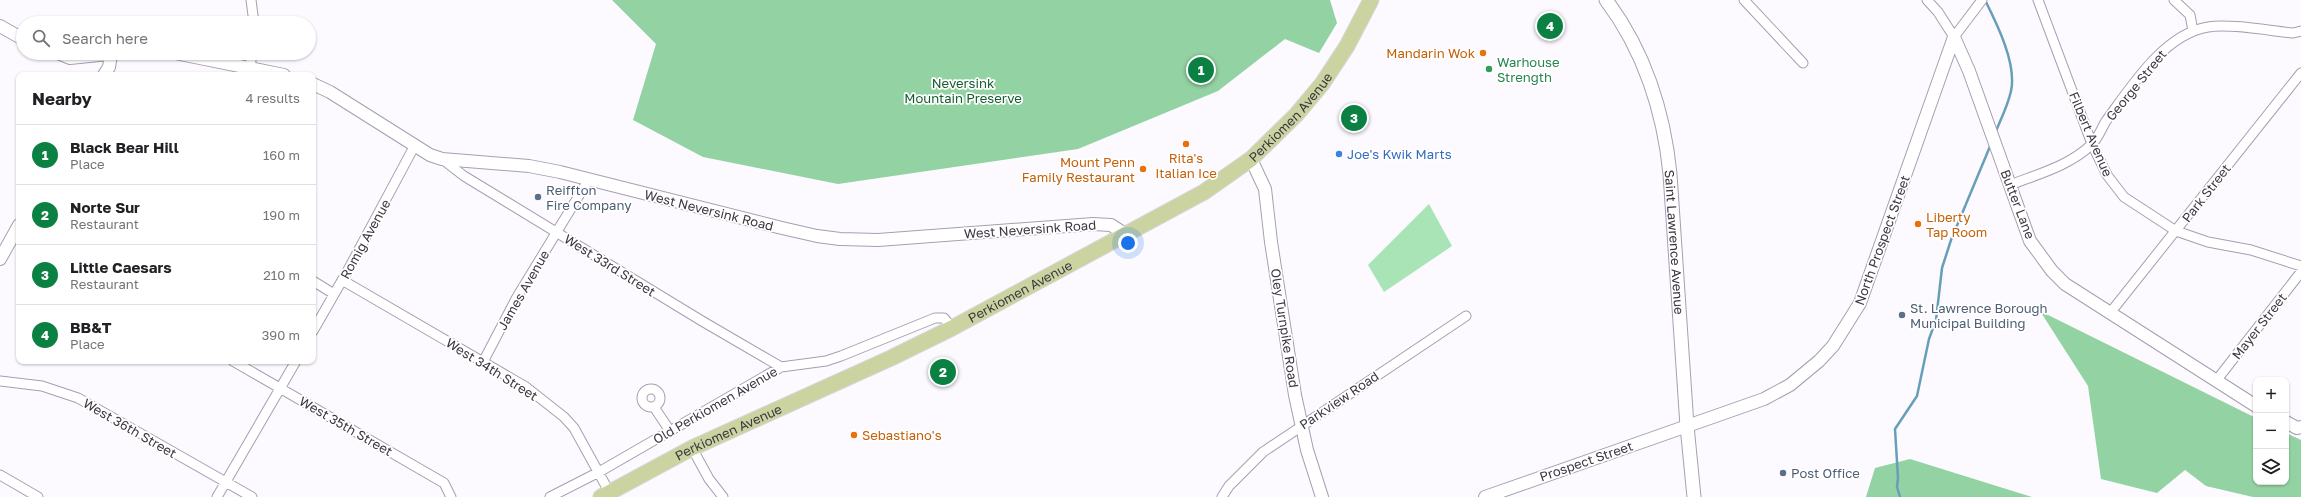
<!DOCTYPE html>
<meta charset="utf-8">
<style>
:root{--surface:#fff;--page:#f2f2f2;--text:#202124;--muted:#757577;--line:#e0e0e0;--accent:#0b8043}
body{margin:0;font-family:"Golos Text",sans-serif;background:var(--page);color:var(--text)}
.controls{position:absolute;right:12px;bottom:12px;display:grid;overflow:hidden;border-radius:8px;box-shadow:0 1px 3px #0004}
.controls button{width:36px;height:36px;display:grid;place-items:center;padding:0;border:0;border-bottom:1px solid var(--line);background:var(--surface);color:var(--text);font:20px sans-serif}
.you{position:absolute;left:1128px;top:243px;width:14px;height:14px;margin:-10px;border:3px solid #fff;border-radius:50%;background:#1a73e8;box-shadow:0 0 0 6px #1a73e833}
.badge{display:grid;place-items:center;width:26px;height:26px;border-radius:50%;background:var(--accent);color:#fff;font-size:13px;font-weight:700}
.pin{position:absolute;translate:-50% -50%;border:2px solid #fff;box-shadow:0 1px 4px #0006}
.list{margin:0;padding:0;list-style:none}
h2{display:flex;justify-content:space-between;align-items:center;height:52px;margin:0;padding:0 16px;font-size:17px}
h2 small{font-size:13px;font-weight:400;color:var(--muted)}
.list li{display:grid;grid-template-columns:26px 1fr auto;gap:12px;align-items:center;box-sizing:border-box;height:60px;padding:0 16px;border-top:1px solid var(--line)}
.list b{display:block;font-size:15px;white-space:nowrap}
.list p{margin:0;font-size:13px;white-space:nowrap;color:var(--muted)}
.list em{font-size:13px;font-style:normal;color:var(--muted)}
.icon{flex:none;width:22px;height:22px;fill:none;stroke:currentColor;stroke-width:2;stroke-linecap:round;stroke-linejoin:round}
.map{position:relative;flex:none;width:2301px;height:497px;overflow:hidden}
.search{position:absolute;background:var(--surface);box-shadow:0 1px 3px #0004;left:16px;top:16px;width:300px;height:44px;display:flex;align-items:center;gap:10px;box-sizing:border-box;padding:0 14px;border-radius:22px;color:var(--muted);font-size:15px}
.panel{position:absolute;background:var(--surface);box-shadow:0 1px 3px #0004;left:16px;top:72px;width:300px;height:292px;border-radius:8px}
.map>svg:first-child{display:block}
</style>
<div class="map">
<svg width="2301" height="497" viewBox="0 0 2301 497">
<rect width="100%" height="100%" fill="#fdfaff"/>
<!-- green -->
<path fill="#a9e4b7" d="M1429,204L1452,246L1384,292L1368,265Z"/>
<!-- forest -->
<path fill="#93d2a2" d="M612,0H1330L1337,23L1319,53L1285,39L1218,91L1078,149L838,184L703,157L633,120L656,44Z
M2040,311L2256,418V482H2286V433L2301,440V497H2253L2206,486L2185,470L2157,493L2101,479L2088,386Z
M1910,459L2032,497H1866L1875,468Z"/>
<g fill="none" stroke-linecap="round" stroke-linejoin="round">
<!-- stream -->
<path stroke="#679fb9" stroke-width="2.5" d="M1985,0C1997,24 2017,64 2011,91C2008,105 2001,119 1996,131
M1900,497L1897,487L1898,478L1895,429L1917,396L1929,339L1936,320L1942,268L1951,240L1991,144"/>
<!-- minor casing -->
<g stroke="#a89db2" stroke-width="11">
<path id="minor" d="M251,0L254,23
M1744,0L1803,63
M1927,0L1938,12L1954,37L1982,0
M2038,0L2092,144L2107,175L2124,197L2176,231L2208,242L2251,250L2301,266
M2174,0L2190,15L2193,31
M250,68L252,53
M442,159L464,176L702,321L781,367
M2010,185C2038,174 2069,166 2091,145C2098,139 2101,129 2106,121C2131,87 2164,34 2208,27C2229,23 2271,31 2293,33L2301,31
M342,280L526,387L564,417L574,428L612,497
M313,281L334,294
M2110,313L2301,73
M313,331L348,270L415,145
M233,361L444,483L451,497
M483,362L517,297L589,179
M0,381L42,386L78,398L252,497
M2216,381L2301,272
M642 398a9 9 0 1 1 18 0a9 9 0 1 1-18 0Z
M654,407L670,431
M692,448L709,479L723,497
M0,475L38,497
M217,497L296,361
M550,497L599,472L781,367L826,361L841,356L935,318H944L952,328
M1222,497L1229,486L1263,452L1466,316"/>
</g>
<!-- tertiary casing -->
<g stroke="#a89db2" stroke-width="14">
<path id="tertiary" d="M0,26L23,39
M1954,37L1969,71L2030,241L2052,271L2065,284L2256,406
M58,53L70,58L118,53
M175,53L284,75
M104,75L109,67L111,55
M313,84L330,92L430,155L442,159L529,166L560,172L782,228L817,236L840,239L878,240L1093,224L1111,225L1125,234
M1251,159L1265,189L1271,242L1295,395L1307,450L1322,497
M0,259L19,225
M2286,422L2297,428L2301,427
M1485,497L1764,399L1790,385L1819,361L1833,346L1860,303L1954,37"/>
</g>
<!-- secondary casing -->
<g stroke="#a89db2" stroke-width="15">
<g id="secondary">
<path id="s1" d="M1606,0C1644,50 1664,112 1670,174L1687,426L1694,497"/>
</g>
</g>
<!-- primary casing -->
<g stroke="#d8d7d9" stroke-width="17">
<g id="primary">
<path id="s2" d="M601,497L692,448L891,358L952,328L1204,192L1251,159L1296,115L1322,84L1347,46L1371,0"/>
</g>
</g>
<!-- minor -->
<use href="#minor" stroke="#fff" stroke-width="9"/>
<!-- tertiary -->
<use href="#tertiary" stroke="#fff" stroke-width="12"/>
<!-- secondary -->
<use href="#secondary" stroke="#fff" stroke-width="13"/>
<!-- primary -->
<use href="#primary" stroke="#cbd3a0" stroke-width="15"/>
</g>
<!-- markers -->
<g fill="#e8710a" stroke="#fff" stroke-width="1.5">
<circle cx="1483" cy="53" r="4"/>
<circle cx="1186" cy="144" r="4"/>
<circle cx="1143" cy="169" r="4"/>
<circle cx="1918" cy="224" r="4"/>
<circle cx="854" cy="435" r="4"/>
</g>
<circle fill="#2e9e5b" stroke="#fff" stroke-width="1.5" cx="1489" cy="69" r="4"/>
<circle fill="#3f7fe0" stroke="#fff" stroke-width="1.5" cx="1339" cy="154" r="4"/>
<g fill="#5c6f8a" stroke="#fff" stroke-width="1.5">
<circle cx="538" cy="197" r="4"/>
<circle cx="1902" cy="315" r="4"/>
<circle cx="1783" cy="473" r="4"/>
</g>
<g text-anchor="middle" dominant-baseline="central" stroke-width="3.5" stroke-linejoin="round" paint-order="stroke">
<!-- food labels -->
<g font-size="13" fill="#c56008" stroke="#fff" text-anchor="end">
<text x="1475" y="53">Mandarin Wok</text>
<text x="1186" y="158" text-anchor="middle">Rita's<tspan x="1186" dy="15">Italian Ice</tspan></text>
<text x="1135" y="162">Mount Penn<tspan x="1135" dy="15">Family Restaurant</tspan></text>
<text x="1926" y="217" text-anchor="start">Liberty<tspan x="1926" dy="15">Tap Room</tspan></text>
<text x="862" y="435" text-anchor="start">Sebastiano's</text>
</g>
<!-- leisure labels -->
<g font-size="13" fill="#27864d" stroke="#fff" text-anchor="start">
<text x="1497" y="62">Warhouse<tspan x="1497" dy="15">Strength</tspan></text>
</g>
<!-- park labels -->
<g font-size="13" fill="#155c30" stroke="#fff">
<text x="963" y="83">Neversink<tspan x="963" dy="15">Mountain Preserve</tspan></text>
</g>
<!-- street labels -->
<g font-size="13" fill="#3c3740" stroke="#fff">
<text transform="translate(2136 85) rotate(-51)">George Street</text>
<text stroke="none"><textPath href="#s2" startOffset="791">Perkiomen Avenue</textPath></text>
<text transform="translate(2091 134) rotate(67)">Filbert Avenue</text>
<text transform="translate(2206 193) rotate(-52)">Park Street</text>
<text transform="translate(2018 204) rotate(69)">Butter Lane</text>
<text transform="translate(709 210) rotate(14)">West Neversink Road</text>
<text transform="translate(1030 229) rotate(-4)">West Neversink Road</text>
<text transform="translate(365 239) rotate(-61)">Romig Avenue</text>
<text transform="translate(1882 240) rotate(-70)">North Prospect Street</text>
<text stroke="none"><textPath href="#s1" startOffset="256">Saint Lawrence Avenue</textPath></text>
<text transform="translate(610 265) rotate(32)">West 33rd Street</text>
<text transform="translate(523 290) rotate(-60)">James Avenue</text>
<text stroke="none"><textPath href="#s2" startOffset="467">Perkiomen Avenue</textPath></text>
<text transform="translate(2259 326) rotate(-52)">Mayer Street</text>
<text transform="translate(1285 328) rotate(81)">Oley Turnpike Road</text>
<text transform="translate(492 369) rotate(32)">West 34th Street</text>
<text transform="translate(1339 400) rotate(-34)">Parkview Road</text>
<text transform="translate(715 405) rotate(-30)">Old Perkiomen Avenue</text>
<text transform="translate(346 426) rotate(30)">West 35th Street</text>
<text transform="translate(130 428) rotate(30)">West 36th Street</text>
<text stroke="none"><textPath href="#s2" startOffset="143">Perkiomen Avenue</textPath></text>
<text transform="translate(1586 461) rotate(-19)">Prospect Street</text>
</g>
<!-- shop labels -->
<g font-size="13" fill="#366cbe" stroke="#fff" text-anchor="start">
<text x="1347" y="154">Joe's Kwik Marts</text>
</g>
<!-- service labels -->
<g font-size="13" fill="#4e5e75" stroke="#fff" text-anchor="start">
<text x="546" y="190">Reiffton<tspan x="546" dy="15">Fire Company</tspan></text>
<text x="1910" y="308">St. Lawrence Borough<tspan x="1910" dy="15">Municipal Building</tspan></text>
<text x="1791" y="473">Post Office</text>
</g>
</g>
</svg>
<div class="controls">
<button>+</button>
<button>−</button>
<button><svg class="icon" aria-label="layers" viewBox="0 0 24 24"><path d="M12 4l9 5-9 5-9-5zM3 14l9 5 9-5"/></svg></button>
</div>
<div class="you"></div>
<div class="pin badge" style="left:1201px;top:70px">1</div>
<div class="pin badge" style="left:943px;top:372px">2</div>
<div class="pin badge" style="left:1354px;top:118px">3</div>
<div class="pin badge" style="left:1550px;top:26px">4</div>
<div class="search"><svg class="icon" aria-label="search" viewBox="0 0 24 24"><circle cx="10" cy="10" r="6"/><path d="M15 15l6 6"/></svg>Search here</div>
<section class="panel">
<h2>Nearby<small>4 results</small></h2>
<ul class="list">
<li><span class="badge">1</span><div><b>Black Bear Hill</b><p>Place</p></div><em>160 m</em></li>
<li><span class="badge">2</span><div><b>Norte Sur</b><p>Restaurant</p></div><em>190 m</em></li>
<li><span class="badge">3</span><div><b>Little Caesars</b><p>Restaurant</p></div><em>210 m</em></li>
<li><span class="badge">4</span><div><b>BB&amp;T</b><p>Place</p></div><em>390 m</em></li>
</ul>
</section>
</div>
